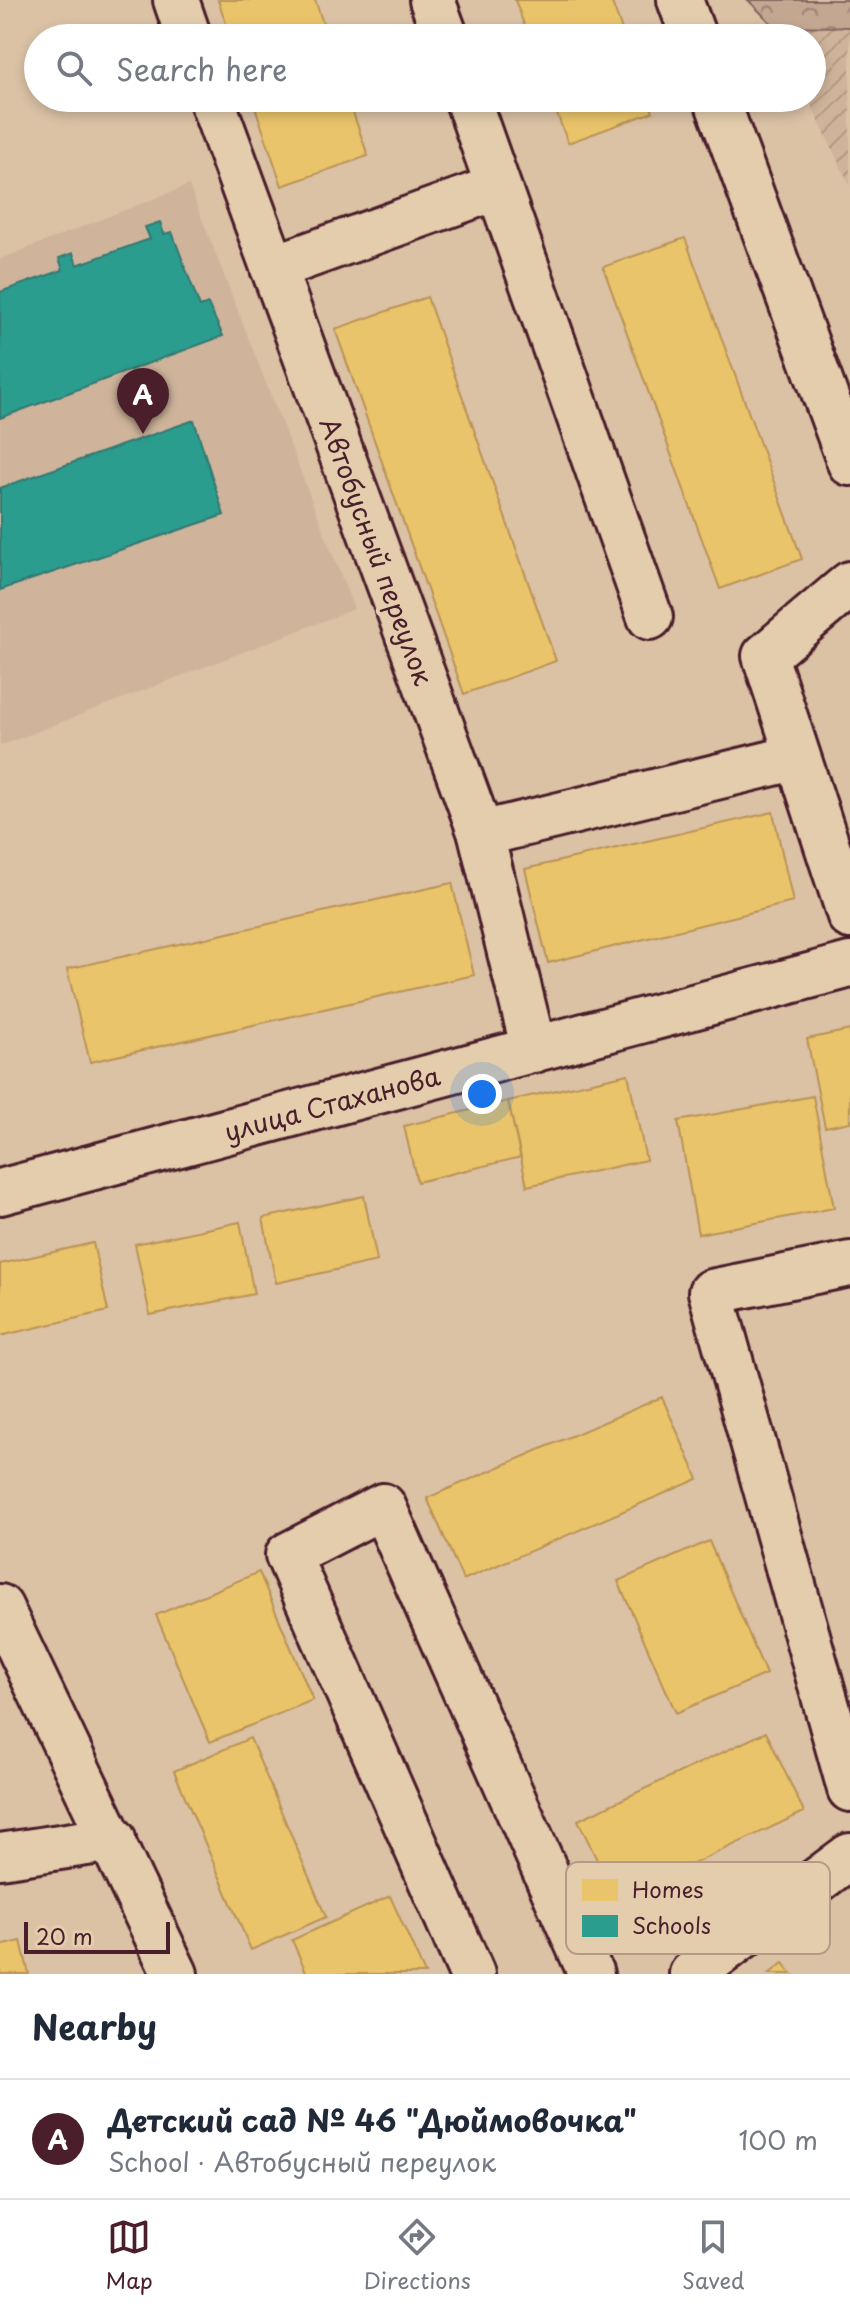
<!DOCTYPE html>
<meta charset="utf-8">
<style>
:root{--surface:#fff;--page:#f2f2f3;--text:#1f2937;--muted:#747a83;--line:#e0e1e3;--accent:#4a1f2b}
body{margin:0;font-family:"Playpen Sans",sans-serif;background:var(--page);color:var(--text)}
.scale{position:absolute;left:24px;bottom:20px;width:146px;box-sizing:border-box;padding-left:8px;border:4px solid #4a1f2b;border-top:0;font-size:22px;line-height:28px;white-space:nowrap;color:#4a1f2b;-webkit-text-stroke:6px #e4cdad;paint-order:stroke}
.you{position:absolute;left:482px;top:1094px;width:28px;height:28px;margin:-20px;border:6px solid #fff;border-radius:50%;background:#1a73e8;box-shadow:0 0 0 12px #1a73e833}
.badge{display:grid;place-items:center;width:52px;height:52px;border-radius:50%;background:var(--accent);color:#fff;font-size:26px;font-weight:700}
.pin{position:absolute;translate:-50% -66px;filter:drop-shadow(0 2px 4px #0008)}
.pin::after{content:'';position:absolute;top:42px;width:28px;height:24px;background:inherit;clip-path:polygon(0 0,100% 0,50% 100%)}
.list{margin:0;padding:0;list-style:none}
h2{display:flex;justify-content:space-between;align-items:center;height:104px;margin:0;padding:0 32px;font-size:34px}
h2 small{font-size:26px;font-weight:400;color:var(--muted)}
.list li{display:grid;grid-template-columns:52px 1fr auto;gap:24px;align-items:center;box-sizing:border-box;height:120px;padding:0 32px;border-top:2px solid var(--line)}
.list b{display:block;font-size:30px;white-space:nowrap}
.list p{margin:0;font-size:26px;white-space:nowrap;color:var(--muted)}
.list em{font-size:26px;font-style:normal;color:var(--muted)}
.icon{flex:none;width:44px;height:44px;fill:none;stroke:currentColor;stroke-width:2;stroke-linecap:round;stroke-linejoin:round}
.map{position:relative;flex:none;width:850px;height:1974px;overflow:hidden}
.search{position:absolute;background:var(--surface);box-shadow:0 4px 12px #0003;left:24px;right:24px;top:24px;height:88px;display:flex;align-items:center;gap:20px;box-sizing:border-box;padding:0 28px;border-radius:44px;color:var(--muted);font-size:30px}
.sheet{height:224px;background:var(--surface)}
nav{display:flex;justify-content:space-around;align-items:center;box-sizing:border-box;height:112px;border-top:2px solid var(--line);background:var(--surface);font-size:22px;color:var(--muted)}
nav a{display:grid;justify-items:center;gap:4px}
nav .on{color:var(--accent)}
.map>svg:first-child{display:block}
</style>
<div class="map">
<svg width="850" height="1974" viewBox="0 0 850 1974">
<defs>
<pattern id="industrial-furrows" width="10" height="10" patternUnits="userSpaceOnUse" patternTransform="scale(2)"><rect width="10" height="10" fill="#cfb49b"/><path d="M-1 1l2-2M0 10L10 0M9 11l2-2" fill="none" stroke="#b39a86"/></pattern>
<pattern id="forest-crowns" width="20" height="18" patternUnits="userSpaceOnUse" patternTransform="scale(2)"><rect width="20" height="18" fill="#c3a791"/><path d="M2 6a3 3 0 1 1 6 0M12 15a3 3 0 1 1 6 0" fill="none" stroke="#a08777"/></pattern>
</defs>
<rect width="100%" height="100%" fill="#dbc2a5"/>
<filter id="ink" filterUnits="userSpaceOnUse"><feTurbulence type="fractalNoise" baseFrequency=".0125" numOctaves="2"/><feDisplacementMap in="SourceGraphic" scale="16" xChannelSelector="R" yChannelSelector="G"/><feConvolveMatrix kernelMatrix="1 2 1 2 8 2 1 2 1" color-interpolation-filters="sRGB"/></filter>
<g filter="url(#ink)">
<!-- built -->
<path fill="#cfb49b" d="M189,185L354,609L0,746V259Z"/>
<!-- industrial -->
<path fill="url(#industrial-furrows)" d="M774,26L850,27V186L808,98H812V38H780Z"/>
<!-- forest -->
<path fill="url(#forest-crowns)" stroke="#86635e" stroke-width="2" d="M748,0H850V27L774,26Z"/>
<!-- homes -->
<path fill="#e9c46a" stroke="#b99257" stroke-width="2" d="M218,0H315L328,38H231Z
M515,0H611L625,38H529Z
M252,98H348L368,156L282,186Z
M551,98H647L653,112L568,143Z
M685,238L802,559L720,589L603,267Z
M427,297L556,661L464,694L335,329Z
M773,812L793,902L548,963L525,869Z
M452,883L474,975L90,1062L67,969Z
M850,1030V1122L825,1127L807,1039Z
M628,1074L646,1160L527,1186L508,1101Z
M813,1096L834,1208L698,1234L678,1121Z
M508,1101L521,1157L417,1182L404,1126Z
M364,1196L377,1261L276,1283L263,1218Z
M240,1222L254,1294L150,1315L135,1244Z
M93,1243L108,1311L0,1336V1264Z
M662,1397L698,1479L463,1580L427,1498Z
M709,1541L766,1674L676,1713L618,1581Z
M259,1572L313,1700L210,1742L156,1615Z
M766,1732L804,1812L616,1900L578,1820Z
M250,1738L326,1917L251,1950L174,1771Z
M390,1896L425,1974H307L292,1940Z
M21,1941L29,1974H0V1946Z
M783,1963L792,1974H769Z"/>
<!-- schools -->
<path fill="#2a9d8f" stroke="#347771" stroke-width="2" d="M160,222L164,234L172,232L200,307L208,304L223,336L0,418V292L63,270L59,258L73,253L77,265L150,239L145,227Z
M194,420L224,515L0,590V488Z"/>
<g fill="none" stroke-linecap="round" stroke-linejoin="round">
<!-- minor casing -->
<g stroke="#4a1f2b" stroke-width="50">
<path id="minor" d="M176,0L189,38
M432,0L446,38
M680,0L694,38
M211,98L481,834L534,1050
M467,98L650,617
M716,98L850,463
M273,268L498,187
M850,584L765,656L850,916
M481,834L798,757
M0,1192L850,965
M850,1264L711,1292L850,1789
M0,1856L113,1839
M472,1974L288,1555L383,1506L591,1974
M692,1974L850,1856"/>
</g>
<!-- major casing -->
<g stroke="#4a1f2b" stroke-width="50">
<path id="major" d="M0,1607L175,1974"/>
</g>
<!-- minor -->
<use href="#minor" stroke="#e4cdad" stroke-width="44"/>
<!-- major -->
<use href="#major" stroke="#e4cdad" stroke-width="44"/>
</g>
</g>
<g text-anchor="middle" dominant-baseline="central" stroke-width="8" stroke-linejoin="round" paint-order="stroke">
<!-- street labels -->
<g font-size="26" fill="#4a1f2b" stroke="#e4cdad">
<text transform="translate(377 551) rotate(70)">Автобусный переулок</text>
<text transform="translate(332 1103) rotate(-15)">улица Стаханова</text>
</g>
</g>
<!-- legend -->
<rect x="566" y="1862" width="264" height="92" rx="12" fill="#e4cdad" stroke="#b69986" stroke-width="2"/>
<rect x="582" y="1879" width="36" height="22" fill="#e9c46a"/>
<rect x="582" y="1915" width="36" height="22" fill="#2a9d8f"/>
<g font-size="22" fill="#4a1f2b">
<text x="632" y="1898">Homes</text>
<text x="632" y="1934">Schools</text>
</g>
</svg>
<div class="scale">20 m</div>
<div class="you"></div>
<div class="pin badge" style="left:143px;top:434px">A</div>
<div class="search"><svg class="icon" aria-label="search" viewBox="0 0 24 24"><circle cx="10" cy="10" r="6"/><path d="M15 15l6 6"/></svg>Search here</div>
</div>
<section class="sheet">
<h2>Nearby<small></small></h2>
<ul class="list">
<li><span class="badge">A</span><div><b>Детский сад № 46 &quot;Дюймовочка&quot;</b><p>School · Автобусный переулок</p></div><em>100 m</em></li>
</ul>
</section>
<nav>
<a class="on"><svg class="icon" aria-label="map" viewBox="0 0 24 24"><path d="M3 6l6-2 6 2 6-2v14l-6 2-6-2-6 2zM9 4v14M15 6v14"/></svg>Map</a>
<a><svg class="icon" aria-label="directions" viewBox="0 0 24 24"><path d="M12 3l9 9-9 9-9-9zM9 14v-3h6M13 9l2 2-2 2"/></svg>Directions</a>
<a><svg class="icon" aria-label="saved" viewBox="0 0 24 24"><path d="M7 4h10v16l-5-4-5 4z"/></svg>Saved</a>
</nav>
